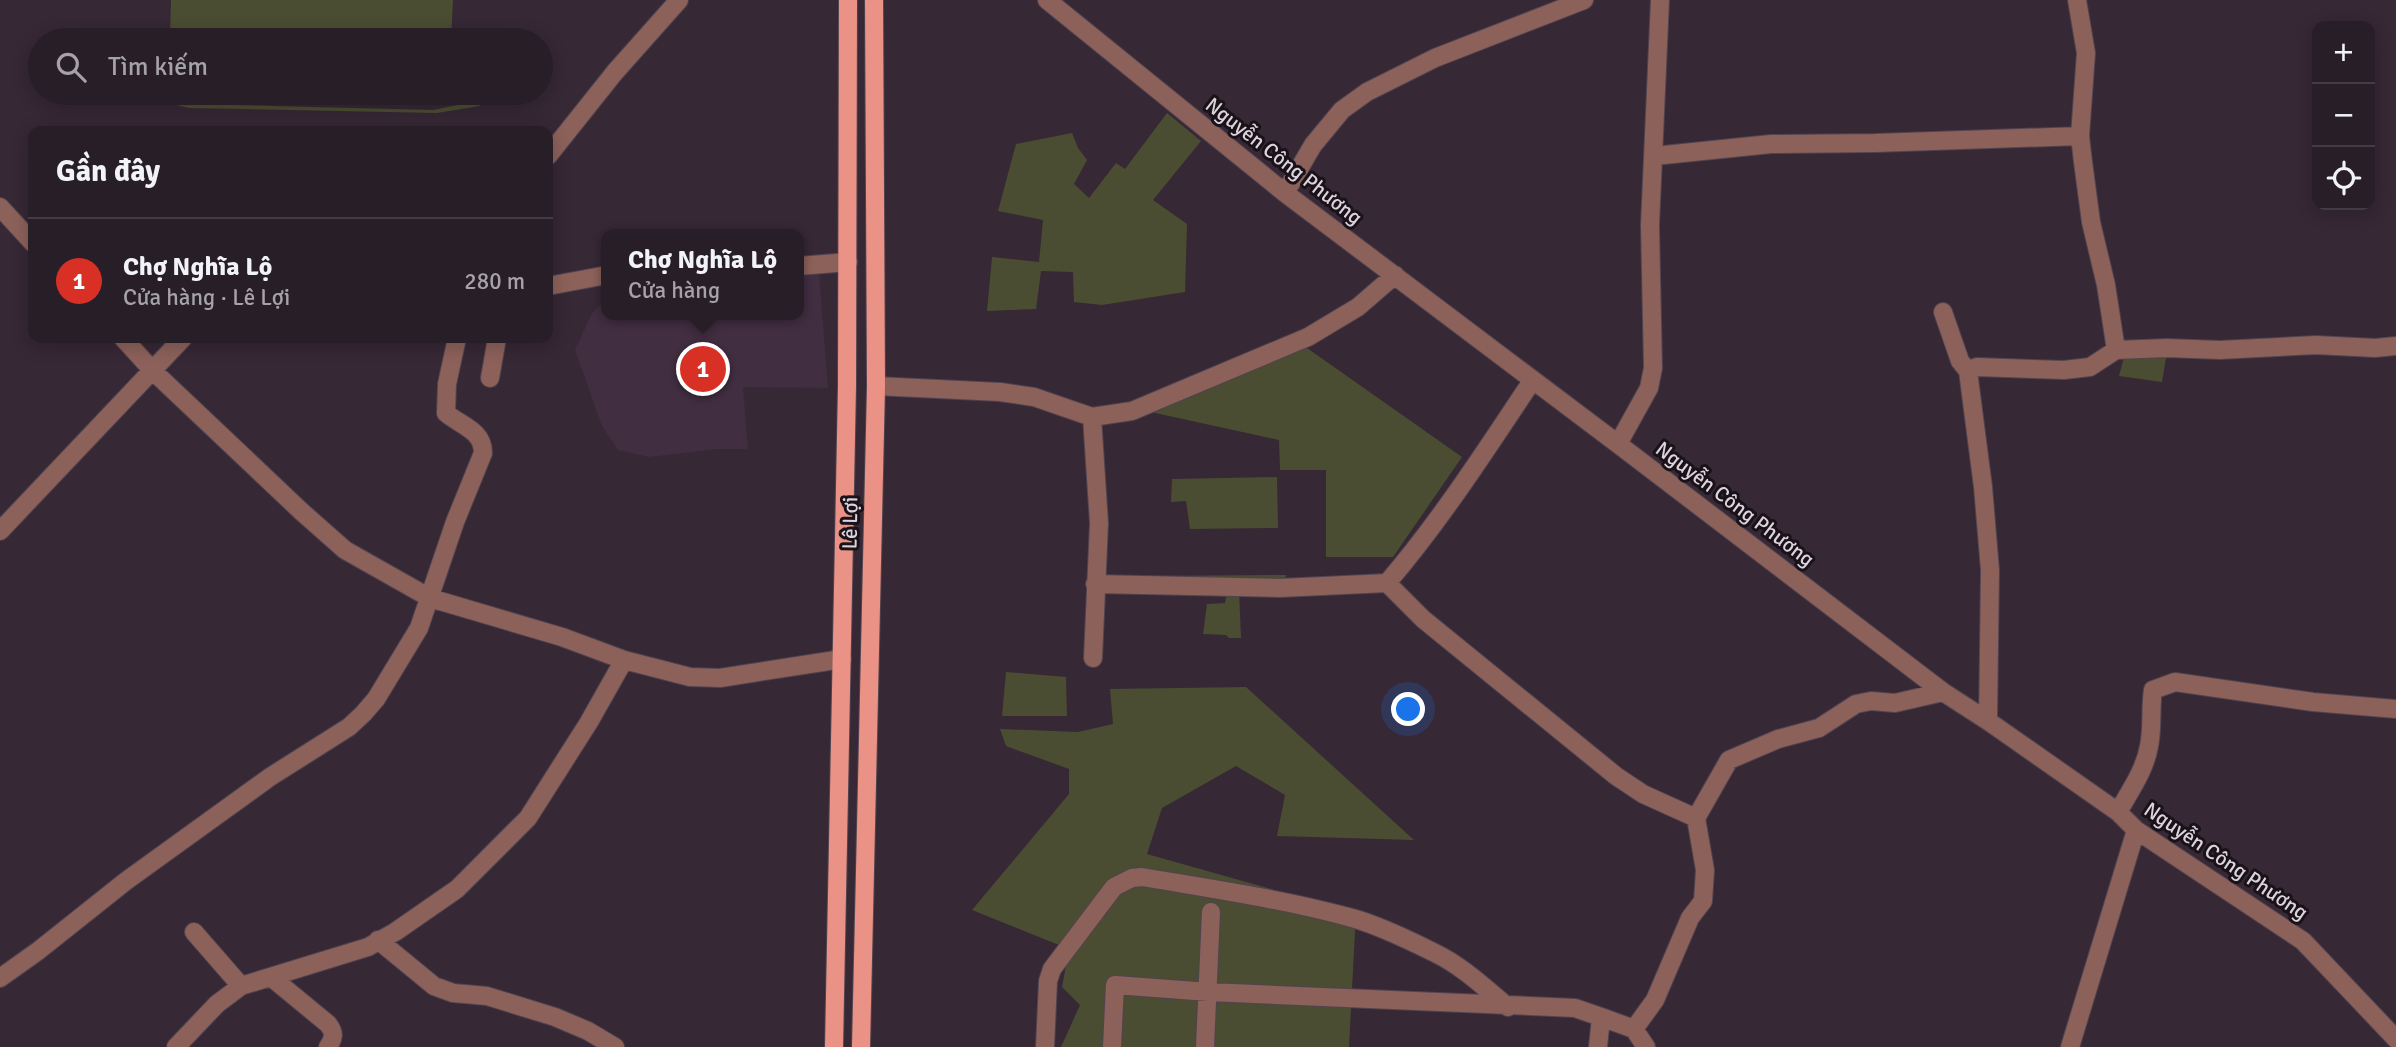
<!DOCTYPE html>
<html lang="vi">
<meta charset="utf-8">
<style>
:root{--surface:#281e28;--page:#342b34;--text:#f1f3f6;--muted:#a5a2a8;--line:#443c45;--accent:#d93025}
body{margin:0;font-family:Signika,sans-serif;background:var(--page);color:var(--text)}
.controls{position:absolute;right:21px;top:21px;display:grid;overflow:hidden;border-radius:14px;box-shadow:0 4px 18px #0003}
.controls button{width:63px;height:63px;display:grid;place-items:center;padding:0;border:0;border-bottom:2px solid var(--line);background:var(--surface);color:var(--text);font:35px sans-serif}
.you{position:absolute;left:1409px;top:710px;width:24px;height:24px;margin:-18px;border:5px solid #fff;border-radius:50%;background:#1a73e8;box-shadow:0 0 0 10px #1a73e833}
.badge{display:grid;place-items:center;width:46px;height:46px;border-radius:50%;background:var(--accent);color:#fff;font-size:23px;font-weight:700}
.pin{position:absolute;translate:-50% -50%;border:4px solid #fff;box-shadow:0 2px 7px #0006}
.popup{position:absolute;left:601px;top:229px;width:203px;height:91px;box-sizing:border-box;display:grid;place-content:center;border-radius:14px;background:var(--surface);filter:drop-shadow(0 2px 5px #0005);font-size:23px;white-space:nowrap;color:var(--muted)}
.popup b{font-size:26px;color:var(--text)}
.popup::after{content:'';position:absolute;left:50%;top:100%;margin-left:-14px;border:14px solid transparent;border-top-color:var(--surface)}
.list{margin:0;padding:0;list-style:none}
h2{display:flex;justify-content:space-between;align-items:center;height:91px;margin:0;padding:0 28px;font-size:30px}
h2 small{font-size:23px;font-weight:400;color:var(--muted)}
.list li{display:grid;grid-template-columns:46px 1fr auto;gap:21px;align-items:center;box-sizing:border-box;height:126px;padding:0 28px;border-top:2px solid var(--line)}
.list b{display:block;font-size:26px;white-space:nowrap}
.list p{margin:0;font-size:23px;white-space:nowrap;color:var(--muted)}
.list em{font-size:23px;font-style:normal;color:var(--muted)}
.icon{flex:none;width:38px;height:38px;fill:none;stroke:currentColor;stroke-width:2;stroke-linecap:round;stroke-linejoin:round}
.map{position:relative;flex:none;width:2396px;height:1047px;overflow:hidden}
.search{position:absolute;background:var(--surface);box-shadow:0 4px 18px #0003;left:28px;top:28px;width:525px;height:77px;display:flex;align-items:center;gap:18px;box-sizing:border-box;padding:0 24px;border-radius:38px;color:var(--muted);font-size:26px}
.panel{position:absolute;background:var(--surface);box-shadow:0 4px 18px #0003;left:28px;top:126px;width:525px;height:217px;border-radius:14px}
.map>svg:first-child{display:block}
</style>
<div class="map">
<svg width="2396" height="1047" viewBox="0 0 2396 1047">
<rect width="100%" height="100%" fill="#362835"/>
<!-- built -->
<path fill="#412e41" d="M818,259L828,388L743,387L748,449H717L649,457L618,450L602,426L575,350L592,313L607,298V315H799V260Z"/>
<!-- green -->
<path fill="#4a4d32" d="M171,0H453L451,40H170Z
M139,93H148L192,104L433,110L473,102L489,93H499L479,106L437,113L189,108L147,98Z
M214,93H449V103Z
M1167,113L1201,141L1153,200L1187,224L1185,292L1102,305L1074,302L1073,272L1041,271L1036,309L987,311L992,257L1039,262L1043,220L998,211L1016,144L1072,133L1078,148L1087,160L1074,184L1089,198L1116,163L1125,169Z
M1297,341L1462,457L1393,557H1326V470H1280L1279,440L1137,409Z
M2128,342L2167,352L2162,382L2119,376Z
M1277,477L1278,528L1190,529L1186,501L1171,502L1172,479Z
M1286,575L1284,588L1239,590L1241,638H1229L1226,635L1203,634L1207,604L1225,603L1226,597L1149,587L1148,576Z
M1006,672L1066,677L1067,716H1002Z
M1246,687L1414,840L1277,836L1285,795L1236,766L1162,808L1147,854L1356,913L1349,1047H1061L1080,1005L1062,987L1069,949L972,910L1069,794V769L1006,746L1000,729L1078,732L1113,724L1110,689Z"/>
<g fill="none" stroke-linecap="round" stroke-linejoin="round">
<!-- minor casing -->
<g stroke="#514350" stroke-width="20">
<path id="minor" d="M1047,0L1285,193L1618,444L1943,692L1988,721L2118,812L2136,830L2303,941L2396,1039
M548,156L615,72L679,0
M1654,156L1771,144L1875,143L2080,136
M1285,193L1313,145L1342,110L1367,92L1435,58L1584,0
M0,207L33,243
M799,266L848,262
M548,286L607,275
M1943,312L1960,361L1968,371
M123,338L153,371L302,512L345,550L430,598L562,637L624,660L690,677L720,678L842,659
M2116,350L2167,348L2220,350L2316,345L2375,348L2396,346
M490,378L497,338
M876,386L1000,392L1034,397L1092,417L1132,411L1308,337L1358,307L1395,275
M1092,417L1099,523L1093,658
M1618,444L1649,388L1653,368L1650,225L1660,0
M0,531L183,338
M1387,583L1423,619L1616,776L1643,794L1696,818
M1095,584L1280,588L1387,583C1441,520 1486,450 1532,381
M1988,721L1990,570L1983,487L1968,371L1977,367L2064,370L2090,367L2116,350L2106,285L2091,222L2083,162L2080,136L2086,53L2077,0
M2118,812C2130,791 2145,770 2149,746C2153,728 2150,709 2153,690L2175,682L2313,702L2396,709
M194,932L241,986
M378,940L434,986L453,993L487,996L555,1017L588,1031L615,1047
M271,977L328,1024C335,1033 334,1038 328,1047
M0,978L38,951L126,881L270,777L349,727L363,714L376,699L419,628L455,522L483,453C483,430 461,426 446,413L447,384L457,338
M1601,1017L1634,1029L1655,1000L1690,918L1703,901L1705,870L1696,818L1729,760L1778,739L1819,728L1856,704L1871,701L1895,703L1943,692
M1634,1029L1646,1047
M176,1047L217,1004L241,986L368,947L395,932L457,889L528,818L589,722L624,660
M1045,1047L1048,981L1052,969L1114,887L1132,878L1142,877C1212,889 1283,899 1352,918C1378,925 1411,941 1435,953C1462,966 1485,988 1508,1007
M1112,1047L1115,985L1209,992L1575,1008L1601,1017L1598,1047
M1205,1047L1211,912
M2070,1047L2136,830"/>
</g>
<!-- major casing -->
<g stroke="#514350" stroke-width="20">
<path id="major" d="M834,1047L847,386L848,0
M861,1047L876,386L874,0"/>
</g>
<!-- minor -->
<use href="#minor" stroke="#8c615a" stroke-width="18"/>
<!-- major -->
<use href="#major" stroke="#e99285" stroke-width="18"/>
</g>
<g text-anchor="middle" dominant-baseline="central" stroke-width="6" stroke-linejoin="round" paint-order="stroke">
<!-- street labels -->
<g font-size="21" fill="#ddd3dc" stroke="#191319">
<text transform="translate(1284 161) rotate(38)">Nguyễn Công Phương</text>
<text transform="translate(1735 504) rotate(37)">Nguyễn Công Phương</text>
<text transform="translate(850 523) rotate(-89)">Lê Lợi</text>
<text transform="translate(2226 861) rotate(34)">Nguyễn Công Phương</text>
</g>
</g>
</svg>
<div class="controls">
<button>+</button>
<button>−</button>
<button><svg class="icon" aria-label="locate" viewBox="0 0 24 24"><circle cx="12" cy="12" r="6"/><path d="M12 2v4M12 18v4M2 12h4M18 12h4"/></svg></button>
</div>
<div class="you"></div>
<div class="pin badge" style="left:703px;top:369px">1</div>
<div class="popup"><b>Chợ Nghĩa Lộ</b>Cửa hàng</div>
<div class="search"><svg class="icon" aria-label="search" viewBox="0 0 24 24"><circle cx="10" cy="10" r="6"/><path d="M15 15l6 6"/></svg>Tìm kiếm</div>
<section class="panel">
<h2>Gần đây<small></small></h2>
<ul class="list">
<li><span class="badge">1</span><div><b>Chợ Nghĩa Lộ</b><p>Cửa hàng · Lê Lợi</p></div><em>280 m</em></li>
</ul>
</section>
</div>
